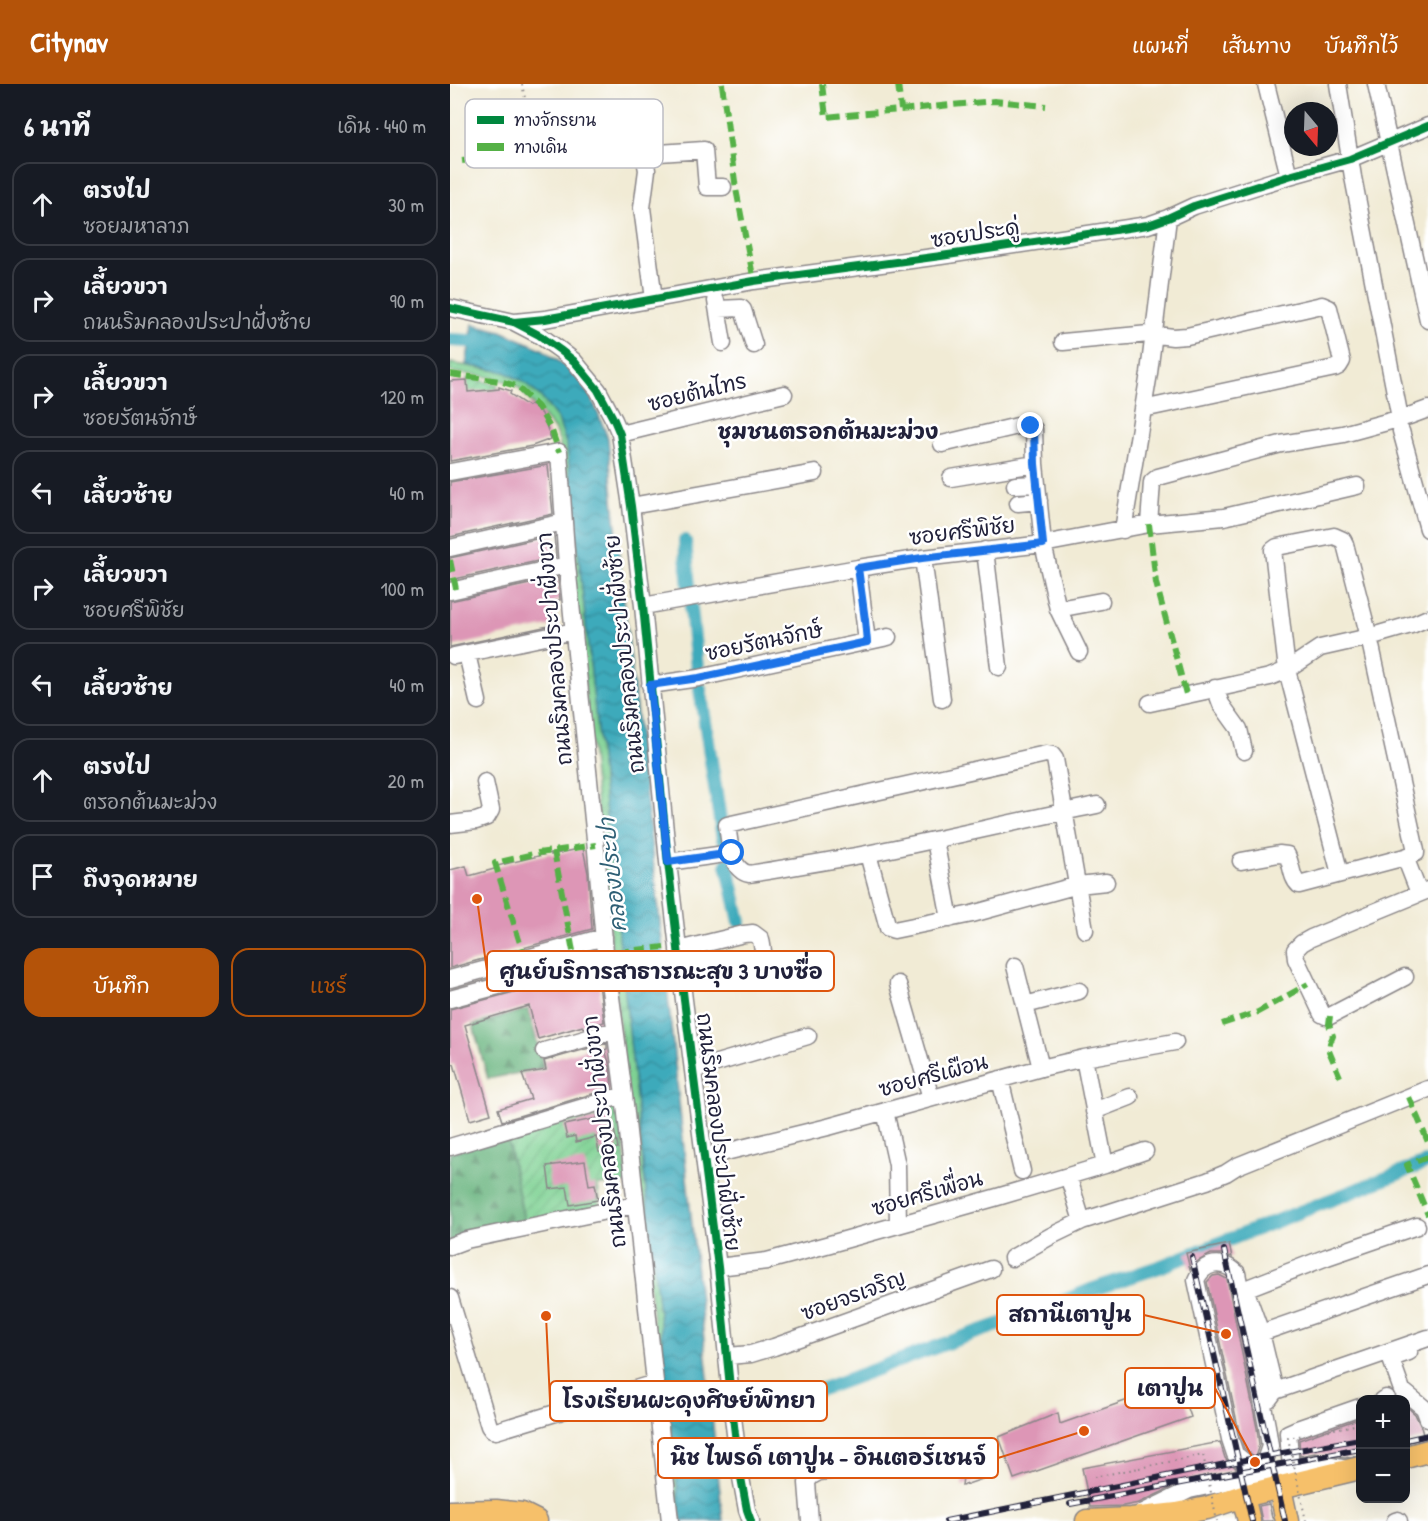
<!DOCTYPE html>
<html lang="th">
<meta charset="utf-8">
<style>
:root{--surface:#171b24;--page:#242831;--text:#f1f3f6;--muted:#9ea1a6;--line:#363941;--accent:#b45309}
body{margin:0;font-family:"Patrick Hand","Playpen Sans Thai",sans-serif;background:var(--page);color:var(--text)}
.controls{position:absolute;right:18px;bottom:18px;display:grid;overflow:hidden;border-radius:12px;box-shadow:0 6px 24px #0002}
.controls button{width:54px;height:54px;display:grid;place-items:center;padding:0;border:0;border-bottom:2px solid var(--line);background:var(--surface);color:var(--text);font:30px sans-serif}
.compass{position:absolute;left:834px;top:18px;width:54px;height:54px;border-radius:50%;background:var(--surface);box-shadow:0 6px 24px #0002;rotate:161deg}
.stop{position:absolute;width:18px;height:18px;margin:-14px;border:4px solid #1a73e8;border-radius:50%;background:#fff}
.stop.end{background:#1a73e8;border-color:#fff;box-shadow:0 2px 6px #0008}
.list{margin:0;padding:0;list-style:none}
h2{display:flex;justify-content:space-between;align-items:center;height:78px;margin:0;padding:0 24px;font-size:26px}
h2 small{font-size:20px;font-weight:400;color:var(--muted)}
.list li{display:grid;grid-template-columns:39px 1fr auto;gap:18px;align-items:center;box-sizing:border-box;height:84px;margin:0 12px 12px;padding:0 12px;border:2px solid var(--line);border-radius:18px}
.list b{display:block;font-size:22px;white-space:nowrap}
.list p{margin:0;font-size:20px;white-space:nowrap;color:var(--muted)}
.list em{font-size:20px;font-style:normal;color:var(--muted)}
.actions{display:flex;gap:12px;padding:18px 24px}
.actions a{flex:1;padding:14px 0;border:2px solid var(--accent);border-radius:18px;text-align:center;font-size:21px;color:var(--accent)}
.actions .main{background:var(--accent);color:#fff}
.icon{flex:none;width:33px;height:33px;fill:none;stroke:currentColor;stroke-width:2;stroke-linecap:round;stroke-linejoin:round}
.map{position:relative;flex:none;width:978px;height:1437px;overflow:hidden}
header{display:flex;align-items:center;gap:36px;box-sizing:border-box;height:84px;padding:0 30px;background:var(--accent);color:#fff}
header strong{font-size:28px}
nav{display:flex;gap:33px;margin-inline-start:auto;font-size:21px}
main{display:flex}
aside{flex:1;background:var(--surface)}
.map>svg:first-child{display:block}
</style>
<header>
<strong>Citynav</strong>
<nav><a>แผนที่</a><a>เส้นทาง</a><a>บันทึกไว้</a></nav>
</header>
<main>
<aside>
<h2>6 นาที<small>เดิน · 440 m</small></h2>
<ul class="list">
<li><svg class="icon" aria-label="ahead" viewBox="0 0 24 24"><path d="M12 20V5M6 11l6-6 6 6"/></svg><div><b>ตรงไป</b><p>ซอยมหาลาภ</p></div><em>30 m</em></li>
<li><svg class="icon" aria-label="right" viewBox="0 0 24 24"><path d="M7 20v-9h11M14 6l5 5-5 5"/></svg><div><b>เลี้ยวขวา</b><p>ถนนริมคลองประปาฝั่งซ้าย</p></div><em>90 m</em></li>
<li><svg class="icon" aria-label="right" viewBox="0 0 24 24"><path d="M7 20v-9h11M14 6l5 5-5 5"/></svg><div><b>เลี้ยวขวา</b><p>ซอยรัตนจักษ์</p></div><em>120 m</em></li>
<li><svg class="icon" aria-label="left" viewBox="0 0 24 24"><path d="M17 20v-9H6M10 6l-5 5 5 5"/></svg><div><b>เลี้ยวซ้าย</b></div><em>40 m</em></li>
<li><svg class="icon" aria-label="right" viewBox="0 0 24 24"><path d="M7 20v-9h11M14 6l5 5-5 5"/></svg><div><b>เลี้ยวขวา</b><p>ซอยศรีพิชัย</p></div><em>100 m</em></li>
<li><svg class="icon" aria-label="left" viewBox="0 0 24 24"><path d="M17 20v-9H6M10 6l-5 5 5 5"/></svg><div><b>เลี้ยวซ้าย</b></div><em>40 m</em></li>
<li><svg class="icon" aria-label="ahead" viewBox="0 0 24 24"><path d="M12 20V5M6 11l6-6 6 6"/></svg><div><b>ตรงไป</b><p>ตรอกต้นมะม่วง</p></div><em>20 m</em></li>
<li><svg class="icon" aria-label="arrive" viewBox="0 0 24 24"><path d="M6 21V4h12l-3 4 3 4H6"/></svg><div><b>ถึงจุดหมาย</b></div></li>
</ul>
<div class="actions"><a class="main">บันทึก</a><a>แชร์</a></div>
</aside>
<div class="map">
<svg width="978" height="1437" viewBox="0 0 978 1437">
<defs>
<pattern id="grass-tufts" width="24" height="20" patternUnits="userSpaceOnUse" patternTransform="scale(1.5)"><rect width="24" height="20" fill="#7ed193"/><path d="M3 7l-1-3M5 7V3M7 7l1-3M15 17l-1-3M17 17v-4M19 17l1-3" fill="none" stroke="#6db380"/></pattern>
<pattern id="forest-firs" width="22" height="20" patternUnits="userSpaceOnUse" patternTransform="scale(1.5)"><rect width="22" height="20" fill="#66b37d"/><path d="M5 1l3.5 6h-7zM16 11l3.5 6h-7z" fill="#549168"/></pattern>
<pattern id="garden-furrows" width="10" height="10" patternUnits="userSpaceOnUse" patternTransform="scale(1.5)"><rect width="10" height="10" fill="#7ed193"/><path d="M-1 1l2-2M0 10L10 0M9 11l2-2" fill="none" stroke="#6db380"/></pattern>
<pattern id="water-waves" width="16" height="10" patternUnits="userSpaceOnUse" patternTransform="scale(1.5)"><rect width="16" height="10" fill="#3caabb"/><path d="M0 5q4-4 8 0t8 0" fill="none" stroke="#328a99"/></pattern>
</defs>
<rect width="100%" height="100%" fill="#fff"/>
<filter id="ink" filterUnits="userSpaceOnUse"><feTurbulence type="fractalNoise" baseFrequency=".0167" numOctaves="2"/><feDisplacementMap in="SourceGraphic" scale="12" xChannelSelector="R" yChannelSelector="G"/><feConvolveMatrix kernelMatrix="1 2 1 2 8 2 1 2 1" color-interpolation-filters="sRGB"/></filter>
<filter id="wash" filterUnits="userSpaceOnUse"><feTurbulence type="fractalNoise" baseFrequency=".008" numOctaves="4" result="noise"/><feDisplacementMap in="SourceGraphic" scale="24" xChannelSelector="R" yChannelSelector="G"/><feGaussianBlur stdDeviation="1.35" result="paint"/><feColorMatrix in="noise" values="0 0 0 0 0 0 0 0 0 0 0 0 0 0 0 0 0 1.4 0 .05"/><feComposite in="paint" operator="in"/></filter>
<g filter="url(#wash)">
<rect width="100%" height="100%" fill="#f1ebd5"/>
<!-- grass -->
<path fill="url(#grass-tufts)" stroke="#507a67" stroke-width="1.5" d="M0,279L55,288L74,298L91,313L108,335L117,362L230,1426L225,1427L171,957L110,359L104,345L69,304C52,292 21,291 0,288Z"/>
<!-- forest -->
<path fill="url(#forest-firs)" stroke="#446a5c" stroke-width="1.5" d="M78,925L94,984L38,995L23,941Z
M57,1052L75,1141L0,1157V1069Z"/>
<!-- garden -->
<path fill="url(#garden-furrows)" stroke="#507a67" stroke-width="1.5" d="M17,294L48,300L41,328L17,317Z
M169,1022L178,1099L148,1101L150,1124L75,1141L57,1052Z"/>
<!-- water -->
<path fill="url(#water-waves)" stroke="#2f667b" stroke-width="1.5" d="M23,240L51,247L92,265L123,288L140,310L158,354L164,425L213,865L273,1437H231L117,362L108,335L91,313L74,298L55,288L16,281Z"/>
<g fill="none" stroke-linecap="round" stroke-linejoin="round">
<!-- canal -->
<path stroke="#3caabb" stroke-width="14" d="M0,256L19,257L35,262
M235,457L239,504
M241,524L247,584
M250,605L273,755
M277,780L290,838
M323,1322L378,1303L516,1252L580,1230L641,1206L709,1183L978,1078"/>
</g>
<g id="blocks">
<!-- building -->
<path fill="#dd96b6" d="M17,296L18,308L49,305V303L61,307L60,310L78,322L81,320L92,330L101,355L82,362L0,377V297Z
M98,381L103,430L0,453V398Z
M104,451L106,473L0,496V474Z
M108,494L110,516L103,518L108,540L0,563V517Z
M133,764L138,789L142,845L0,884V786L16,782L19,792L48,784L47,782L101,769V771Z
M147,886L154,938L134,944L133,942L88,955L79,922L15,941L41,1030L20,1036L4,980L0,981V925Z
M157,959V965L155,966L160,982L162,1004L52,1037L48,1025L81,1015L72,990L96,986L94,977Z
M160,1027L168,1064L149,1068L146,1053L126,1058L125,1052L117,1054L114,1041L148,1034L147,1030Z
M135,1077L139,1101L145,1100L148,1116L120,1121L117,1103L100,1105L97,1082Z
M779,1160L782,1173L772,1170H761L748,1177L740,1185L736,1169Z
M769,1191L777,1195L807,1344L809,1361L805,1373L794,1364L790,1352L757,1198L763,1192Z
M729,1298L741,1333L564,1395L549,1353L608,1329L610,1340Z
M956,1322L965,1330L971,1343L974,1354L956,1359Z
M910,1334V1371L895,1374L865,1369L850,1372L849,1356Z
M528,1357L541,1392L512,1402L516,1361Z
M770,1358L775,1374L787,1385L737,1396L689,1419L673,1422L640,1423L632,1384Z
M819,1420L823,1437H812L809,1422Z"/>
</g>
</g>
<g filter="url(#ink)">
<use href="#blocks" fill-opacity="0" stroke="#8a8688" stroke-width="1.5"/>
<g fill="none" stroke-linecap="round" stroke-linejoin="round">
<!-- minor casing -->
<g stroke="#8a8688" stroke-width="19">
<path id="minor" d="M816,0L839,92
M888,0L903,93L950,334
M926,0L978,236
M188,55L194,70L197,86L192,124L204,215
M194,70L254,66L257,103H273
M266,217L273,259
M0,224L64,238L89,251L110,266L124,277L148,306L164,336L170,350L181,422L193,522L218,778L234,916L268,1183L283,1333L289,1383L297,1426L301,1437
M268,225L291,224L293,226L304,261
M65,238L95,235L304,197L491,172L698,141L718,134L744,122L839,92L900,75L978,42
M613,258L699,250L723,253L737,252L872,221L879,224L892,277L889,282L885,284L693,325
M951,347L978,445
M170,350L334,310
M492,360L576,340L584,345L585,380L593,460L608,525L629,568
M0,388L109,368L117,481L145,755L155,868L174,1011L220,1437
M501,394L585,380
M565,401L587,400
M568,419L589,417
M181,422L365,389
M699,440L702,398L708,393L831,360L893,350L959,332L978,325
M673,446L699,289L718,134
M0,464L114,438
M535,466L549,583
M473,474L492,615
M408,484L417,558
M0,507L117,481
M193,522L408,484L473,474L593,460L699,440L774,433L907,402
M608,525L651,517
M17,570L28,617
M4,572L124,547
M200,601L249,594L438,553
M765,604L771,620L789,645L794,667
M700,619L820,593L837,586L870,564L919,553L964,540L978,534
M0,740L26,737L37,733L41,726L35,698
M485,756L500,835
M418,770L438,844L444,846L522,830L628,801L656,798
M791,777L829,770L837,771C842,781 841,794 849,801L955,773
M218,778L282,769
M890,790L837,586L823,466L827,463L884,452L893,456L895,460L919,553L966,767V769L955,773L969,809
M635,846L605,675L602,671L596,670L277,741C280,758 280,786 299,790C340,783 381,777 421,769C497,754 571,736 647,721
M228,866L294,850L303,849L311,855L313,867
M565,882L591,984
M955,893L880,932H876L872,930L846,875L845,866L852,859L861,854L978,806
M0,895L154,853
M448,900L481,1014
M0,915L156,873
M575,921L629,907
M94,967L165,946
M634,974L655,1081
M243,986L358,952
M550,995L572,1087
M435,1027L447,1081L448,1141
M644,1027L680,1013
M0,1063L174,1011
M255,1073L378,1043L591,984L634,974L725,958
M620,1098L632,1137
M0,1162L16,1156L185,1121
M562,1174L601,1152L632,1137L757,1097L776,1089L787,1082L978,1005
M268,1183L317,1177L380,1160L544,1114L655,1081L695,1067
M0,1214L39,1342L42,1346L46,1347L205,1299
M811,1249L978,1191
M959,1268L942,1274V1278L952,1306L974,1324L978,1335
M278,1272L301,1270L324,1263L541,1185
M825,1307L811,1249L798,1213L797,1207L800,1203L877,1173L967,1142
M819,1315L825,1307L978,1254
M932,1316L936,1314
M841,1384L838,1349L847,1345L910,1323
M810,1391L785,1370L780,1355L746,1196C754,1178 772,1175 787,1189L817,1342L820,1362L810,1391L812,1399
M690,1430L739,1406L867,1379L898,1385
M360,1437L357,1399L360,1393L369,1388L430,1381
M945,1437L948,1436L949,1437"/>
</g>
<!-- major casing -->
<g stroke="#8a8688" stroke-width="25">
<path id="major" d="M956,1373L978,1367
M830,1404L837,1437
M793,1412L799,1437
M0,1428L46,1427L72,1430L86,1437
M637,1437L681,1435L727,1430L757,1424L793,1412L910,1384"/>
</g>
<!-- path -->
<path stroke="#8a8688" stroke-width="2" stroke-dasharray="1.5 4.5" stroke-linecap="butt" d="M72,0C74,10 78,32 88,37C93,40 97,38 102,42L106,66
M644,1393L689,1384"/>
<!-- minor -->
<use href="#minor" stroke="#fff" stroke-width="16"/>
<!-- major -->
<use href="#major" stroke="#f6c06b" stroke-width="22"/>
<!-- rail casing -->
<g stroke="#22223b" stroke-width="6">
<path id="rail" d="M774,1166L835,1437
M742,1173L802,1437
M956,1356L978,1351
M620,1420L910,1365
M496,1437L805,1374L910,1355"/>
</g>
<!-- rail -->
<use href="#rail" stroke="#fff" stroke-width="4" stroke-dasharray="11" stroke-linecap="butt"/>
<!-- path-bridge -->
<path stroke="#8a8688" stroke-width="2" stroke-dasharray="1.5 4.5" stroke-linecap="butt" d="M689,1384L753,1371L767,1437
M856,1437L838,1354L910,1340"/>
<!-- quiet -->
<path stroke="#55b146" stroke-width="6" stroke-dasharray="12 6" stroke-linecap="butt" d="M272,0L286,105L304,197
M372,0L376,33L544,17L596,22
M448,0L451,26
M12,77L147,61L188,55
M0,290L50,297L66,302L88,323L102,347L109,368
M699,440L706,499L736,610
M0,476L6,505
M104,767L122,862L126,881
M168,868L214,863
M75,875L45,779L88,769L146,761
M880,932L879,940L883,952L880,959L879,967L890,993
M772,940L808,928L858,900
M959,1013L978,1058
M978,1073L957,1081L978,1131"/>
<!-- cycleway casing -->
<g stroke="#fff" stroke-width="11">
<path id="cycleway" d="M0,224L64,238L89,251L110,266L124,277L148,306L164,336L170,350L181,422L193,522L218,778L234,916L268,1183L283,1333L289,1383L297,1426L301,1437
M64,238L95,235L304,197L491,172L698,141L718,134L744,122L839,92L900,75L978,42"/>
</g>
<!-- cycleway -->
<use href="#cycleway" stroke="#00873e" stroke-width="8"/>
</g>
</g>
<g fill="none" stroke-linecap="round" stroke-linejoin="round" filter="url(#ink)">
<!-- route -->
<path stroke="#1a73e8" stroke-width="8" d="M282,769L218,778L200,601L249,594L417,558L415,536L408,484L472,474L593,460L585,380L584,345L581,342"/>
</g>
<g text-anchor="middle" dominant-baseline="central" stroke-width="5" stroke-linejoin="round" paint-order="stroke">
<!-- street labels -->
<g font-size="21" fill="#22223b" stroke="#fff">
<text transform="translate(525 149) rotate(-9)">ซอยประดู่</text>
<text transform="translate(247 308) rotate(-14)">ซอยต้นไทร</text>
<text transform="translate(512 447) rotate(-7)">ซอยศรีพิชัย</text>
<text transform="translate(314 557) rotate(-12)">ซอยรัตนจักษ์</text>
<text transform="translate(104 565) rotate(-95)">ถนนริมคลองประปาฝั่งขวา</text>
<text transform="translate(174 570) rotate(-96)">ถนนริมคลองประปาฝั่งซ้าย</text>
<text transform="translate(483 991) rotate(-15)">ซอยศรีเผือน</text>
<text transform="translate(154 1048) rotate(-97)">ถนนริมคลองประปาฝั่งขวา</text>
<text transform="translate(269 1048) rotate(83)">ถนนริมคลองประปาฝั่งซ้าย</text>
<text transform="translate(477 1109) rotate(-16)">ซอยศรีเพื่อน</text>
<text transform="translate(403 1211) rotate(-20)">ซอยจรเจริญ</text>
</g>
<!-- neighbourhood labels -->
<g font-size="22" font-weight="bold" fill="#22223b" stroke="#fff">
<text x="378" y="347">ชุมชนตรอกต้นมะม่วง</text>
</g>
<!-- water labels -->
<g font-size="22" font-style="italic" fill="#2e5f75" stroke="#fff">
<text transform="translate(162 791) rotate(-96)">คลองประปา</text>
</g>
</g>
<!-- legend -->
<rect x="15" y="15" width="198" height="69" rx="9" fill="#fff" stroke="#bdbdc4" stroke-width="1.5"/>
<rect x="27" y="32" width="27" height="8" fill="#00873e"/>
<rect x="27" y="59" width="27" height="8" fill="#55b146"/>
<g font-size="16" fill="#22223b">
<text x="64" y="42">ทางจักรยาน</text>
<text x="64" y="69">ทางเดิน</text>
</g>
<!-- callouts -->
<path fill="none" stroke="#de560e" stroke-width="2" d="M27 815L37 887M776 1250L694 1231M805 1378L765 1304M96 1232L100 1317M634 1347L548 1374"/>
<g fill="#de560e" stroke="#fff" stroke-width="2">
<circle cx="27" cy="815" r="6"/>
<circle cx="776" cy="1250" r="6"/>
<circle cx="805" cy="1378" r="6"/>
<circle cx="96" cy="1232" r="6"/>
<circle cx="634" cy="1347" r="6"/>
</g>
<g fill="#fff" stroke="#de560e" stroke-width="2">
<rect x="37" y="867" width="347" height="40" rx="6"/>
<rect x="547" y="1211" width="147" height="40" rx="6"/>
<rect x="675" y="1284" width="90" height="40" rx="6"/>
<rect x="100" y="1297" width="277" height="40" rx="6"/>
<rect x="208" y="1354" width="340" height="40" rx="6"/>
</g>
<g font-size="22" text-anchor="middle" font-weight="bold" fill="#22223b">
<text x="211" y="895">ศูนย์บริการสาธารณะสุข 3 บางซื่อ</text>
<text x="620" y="1238">สถานีเตาปูน</text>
<text x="720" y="1312">เตาปูน</text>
<text x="239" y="1324">โรงเรียนผะดุงศิษย์พิทยา</text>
<text x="378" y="1381">นิช ไพรด์ เตาปูน - อินเตอร์เชนจ์</text>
</g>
</svg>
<div class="controls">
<button>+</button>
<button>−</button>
</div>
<svg class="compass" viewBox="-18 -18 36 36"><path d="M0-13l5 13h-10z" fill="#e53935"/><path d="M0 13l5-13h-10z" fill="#9ea1a6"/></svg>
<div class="stop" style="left:282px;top:769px"></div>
<div class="stop end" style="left:581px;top:342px"></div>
</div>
</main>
